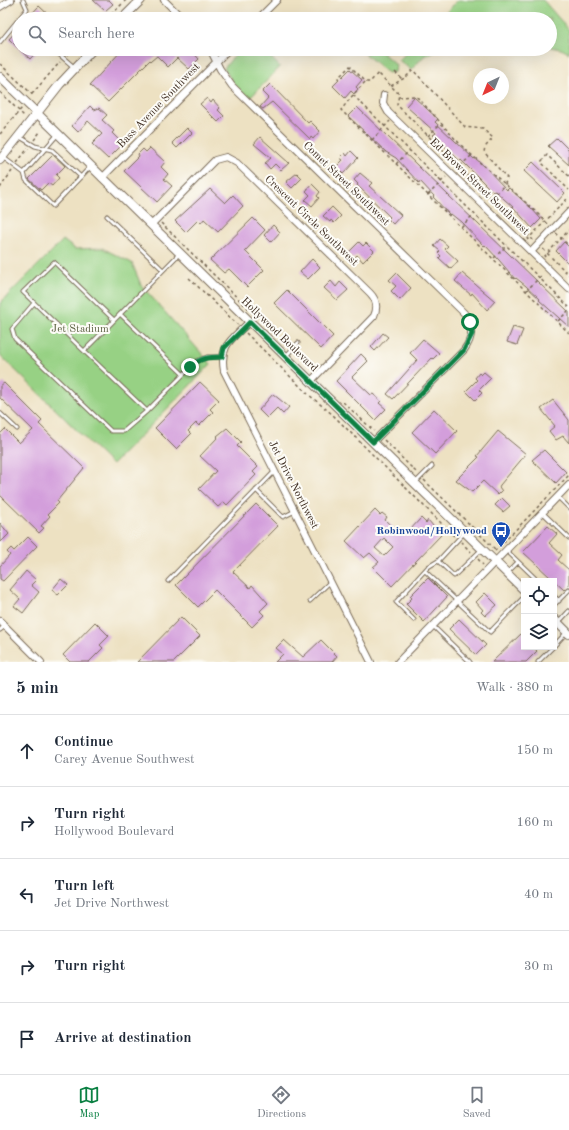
<!DOCTYPE html>
<meta charset="utf-8">
<style>
:root{--surface:#fff;--page:#f6f6f7;--text:#1f2937;--muted:#747a83;--line:#e0e1e3;--accent:#0b8043}
body{margin:0;font-family:"Old Standard TT",serif;background:var(--page);color:var(--text)}
.controls{position:absolute;right:12px;bottom:12px;display:grid;overflow:hidden;border-radius:0px;box-shadow:0 4px 16px #0002}
.controls button{width:36px;height:36px;display:grid;place-items:center;padding:0;border:0;border-bottom:1px solid var(--line);background:var(--surface);color:var(--text);font:20px sans-serif}
.compass{position:absolute;left:473px;top:68px;width:36px;height:36px;border-radius:50%;background:var(--surface);box-shadow:0 4px 16px #0002;rotate:223deg}
.stop{position:absolute;width:12px;height:12px;margin:-9px;border:3px solid #0b8043;border-radius:50%;background:#fff}
.stop.end{background:#0b8043;border-color:#fff;box-shadow:0 1px 4px #0008}
.list{margin:0;padding:0;list-style:none}
h2{display:flex;justify-content:space-between;align-items:center;height:52px;margin:0;padding:0 16px;font-size:17px}
h2 small{font-size:13px;font-weight:400;color:var(--muted)}
.list li{display:grid;grid-template-columns:26px 1fr auto;gap:12px;align-items:center;box-sizing:border-box;height:72px;padding:0 16px;border-top:1px solid var(--line)}
.list b{display:block;font-size:15px;white-space:nowrap}
.list p{margin:0;font-size:13px;white-space:nowrap;color:var(--muted)}
.list em{font-size:13px;font-style:normal;color:var(--muted)}
.icon{flex:none;width:22px;height:22px;fill:none;stroke:currentColor;stroke-width:2;stroke-linecap:round;stroke-linejoin:round}
.map{position:relative;flex:none;width:569px;height:662px;overflow:hidden}
.search{position:absolute;background:var(--surface);box-shadow:0 4px 16px #0002;left:12px;right:12px;top:12px;height:44px;display:flex;align-items:center;gap:10px;box-sizing:border-box;padding:0 14px;border-radius:22px;color:var(--muted);font-size:15px}
.sheet{height:412px;background:var(--surface)}
nav{display:flex;justify-content:space-around;align-items:center;box-sizing:border-box;height:56px;border-top:1px solid var(--line);background:var(--surface);font-size:11px;color:var(--muted)}
nav a{display:grid;justify-items:center;gap:2px}
nav .on{color:var(--accent)}
.map>svg:first-child{display:block}
</style>
<div class="map">
<svg width="569" height="662" viewBox="0 0 569 662">
<rect width="100%" height="100%" fill="#fdfcf7"/>
<filter id="ink" filterUnits="userSpaceOnUse"><feTurbulence type="fractalNoise" baseFrequency=".025" numOctaves="2"/><feDisplacementMap in="SourceGraphic" scale="8" xChannelSelector="R" yChannelSelector="G"/><feConvolveMatrix kernelMatrix="1 2 1 2 8 2 1 2 1" color-interpolation-filters="sRGB"/></filter>
<filter id="wash" filterUnits="userSpaceOnUse"><feTurbulence type="fractalNoise" baseFrequency=".012" numOctaves="4" result="noise"/><feDisplacementMap in="SourceGraphic" scale="16" xChannelSelector="R" yChannelSelector="G"/><feGaussianBlur stdDeviation="0.9" result="paint"/><feColorMatrix in="noise" values="0 0 0 0 0 0 0 0 0 0 0 0 0 0 0 0 0 1.4 0 .05"/><feComposite in="paint" operator="in"/></filter>
<g filter="url(#wash)">
<rect width="100%" height="100%" fill="#ede1c2"/>
<!-- green -->
<path fill="#97d184" stroke="#697e51" d="M458,0H543L569,30V53L561,49L550,47V19H440Z
M240,49H263L280,67L249,99L233,83L224,68Z
M367,49H378L396,65L395,72L388,73L364,53Z
M410,49H439L424,56L411,70L399,60Z
M63,240L75,249L102,248L132,263L141,285L211,364L112,465L0,355V303Z"/>
<g id="blocks">
<!-- building -->
<path fill="#d39edb" fill-rule="evenodd" d="M93,0H109L113,4L105,11Z
M39,6L53,19H27Z
M19,28V49L9,39Z
M19,49H39L30,59Z
M123,49H190L199,59L189,69L177,58L168,67L157,56L151,61L150,60L108,102L90,85Z
M350,69L362,80L356,87L358,89L354,94L351,91L345,98L333,86Z
M270,84L308,123L310,121L320,131L313,139L311,137L310,139L272,102L263,109L260,107L268,98L262,92Z
M414,97L438,119L435,122L474,159L475,158L484,166L507,190L509,188L531,208L541,219L532,228L513,207L495,191L493,192L461,160L460,161L433,135L436,133L406,106Z
M207,98L211,103L213,100L220,108L218,110L224,116L218,122L200,104Z
M90,106L94,110L99,108L107,115L102,120L114,131L112,133L123,144L108,159L92,144L102,134L88,121L78,132L72,126Z
M357,107L569,312V327L539,300L540,299L526,286L516,278L515,279L499,260L485,245L484,246L461,222L451,214L450,215L433,197L434,196L420,181L419,183L396,158L386,152L348,116Z
M187,128L192,133L177,148L172,143Z
M260,137L289,163L281,170L275,164L270,169L265,163L271,158L254,144Z
M557,138L569,150V165L548,146Z
M150,148L165,162L161,167L168,174L164,179L172,186L157,202L124,171L139,156L138,154L143,149L146,152Z
M351,151L358,158L343,174L336,167L343,160L340,158L345,153L347,156Z
M53,155L65,166L56,175L59,178L52,186L48,183L41,190L29,179Z
M533,162L565,193L557,202L524,171Z
M297,173L302,178L292,188L286,182Z
M360,173L372,183L369,186L401,215L393,224L388,219L390,217L357,185L358,184L354,180Z
M312,184L320,192L317,196L319,198L312,206L305,200L310,195L306,191Z
M210,189L225,203L233,195L243,206L218,232L204,219L201,223L198,220L186,232L175,221Z
M332,207L341,216L334,223L331,220L330,222L323,216Z
M253,218L265,230L245,251L264,270L247,287L229,269L224,273L210,260Z
M273,225L280,232L271,242L264,235Z
M440,239L448,246L445,249L458,261L451,269L439,258L441,256L438,253L440,251L434,246Z
M359,242L363,246L366,243L374,251L363,262L357,255L353,259L348,253Z
M564,242L569,247V264L556,251Z
M312,259L320,267L308,279L300,272Z
M396,273L411,288L400,300L391,291L396,286L389,280Z
M462,273L495,301L487,310L472,293L471,295L455,281Z
M331,281L336,287L340,282L348,290L337,300L324,288Z
M287,290L333,336L321,349L274,303Z
M513,327L523,330L517,345L507,342Z
M383,333L388,337L375,351L371,347Z
M423,339L439,353L433,359L432,358L393,399L387,394L417,360L410,353Z
M361,354L368,361L352,377L371,395L373,394L381,401L379,403L386,409L375,420L336,381Z
M484,372L491,378L479,390L482,393L475,400L466,391L477,380L475,378L479,373L481,375Z
M200,382L219,400L210,409L213,412L199,426L196,423L188,431L191,434L176,449L155,428Z
M4,383L42,421L39,424L84,468L57,501L59,503L48,514L50,516L41,526L44,528L39,533L0,495V434L5,429L19,443L33,430L0,398V386Z
M273,394L289,407L283,414L277,408L267,418L259,410Z
M553,400L569,420V443L563,436L556,440L549,431L555,426L541,409Z
M434,409L457,431L435,454L412,432Z
M227,428L241,442L237,446L258,467L253,472L256,475L227,505L224,502L218,507L199,489L216,471L200,456L218,437L217,436Z
M498,431L526,454L500,485L499,487L502,491L498,495L483,481L472,492L456,480L479,457L477,456Z
M544,450L566,472L556,483L532,460Z
M502,498L510,506L503,512L495,505Z
M256,504L278,526L233,572L250,588L252,585L268,603L260,611L264,615L252,627L215,590L198,607L176,585Z
M375,510L380,515L382,513L387,517L385,520L401,535L406,530L408,532L421,518L426,523L428,520L441,535L392,586L373,567L379,562L370,553L364,558L346,541ZM384,538L393,547L384,556L375,548Z
M0,523L9,534L0,543Z
M548,526L557,534L549,543L562,555L558,560L569,570V585L564,590L523,552Z
M28,537L37,546L3,581L0,579V566L10,555L7,552L11,548L14,551Z
M26,571L36,580L31,585L39,592L23,613L14,606L20,599L10,590Z
M428,578L447,597L424,622L406,604L412,598L410,596Z
M61,579L68,585L58,595L52,590Z
M485,593L497,605L485,616L481,612L483,610L476,602Z
M181,617L200,636L174,662H137Z
M459,619L486,645L476,655L449,629Z
M95,622L109,636L100,645L103,648L89,662H70L63,655Z
M524,631V647H533L537,651L526,662H492Z
M284,640L303,657L321,640L337,656L332,662H275L283,654L276,648Z"/>
</g>
</g>
<g filter="url(#ink)">
<use href="#blocks" fill-opacity="0" stroke="#796a57" stroke-width="1"/>
<g fill="none" stroke-linecap="round" stroke-linejoin="round">
<!-- lane casing -->
<g stroke="#796a57" stroke-width="5">
<path id="lane" d="M0,42L27,9L23,0
M53,49L75,68
M20,137L35,146L52,150L81,177
M4,158L24,173L58,134
M24,173L26,180L53,206L91,166
M107,216L163,270
M34,303L12,329L15,339L111,431H124L147,411
M120,314L183,374
M114,320L54,262L23,292L84,351L180,253
M84,351L147,411L197,361L207,357H222
M286,356L298,343
M0,413L17,429
M415,483L432,466
M256,490L283,517L295,511
M558,497L569,508
M543,513L569,538
M464,533L438,561L454,576L481,550
M506,550L538,581
M425,571L490,632L524,597
M507,573L518,562
M168,581L275,471
M554,596L559,601
M310,601L330,582
M554,605L569,590
M414,620L396,602L428,567L438,561
M558,623L569,611
M433,626L470,662
M0,630L5,626
M554,646L566,633
M538,662L553,647"/>
</g>
<!-- street casing -->
<g stroke="#796a57" stroke-width="8">
<path id="street" d="M164,0L183,19
M0,7L11,0
M258,19L277,0
M210,49L220,69L232,86L464,313C474,325 473,338 464,350L373,442
M384,95L383,103L388,112L569,289
M102,178L229,49
M151,225L215,160L226,157L237,163L370,293C377,300 378,307 374,316L311,381
M531,252L569,212
M250,321C233,339 219,344 224,371L371,662
M0,621L41,662
M398,662L569,485"/>
</g>
<!-- secondary casing -->
<g stroke="#796a57" stroke-width="10">
<path id="secondary" d="M122,19L141,0
M0,77L524,590
M0,160L60,84L93,49
M554,619L569,634"/>
</g>
<!-- path -->
<path stroke="#796a57" stroke-width="1.5" stroke-dasharray="3 3" stroke-linecap="butt" d="M107,19L126,0
M67,55L75,49
M0,64L32,94L30,97
M395,72L402,79
M339,80L338,78L350,66L366,82H370L378,73L399,94L397,105L533,240
M365,82L353,95L569,307
M391,86L406,77L413,70L465,127L483,129L493,138L485,147L484,152L507,178L505,184L495,195L492,194L489,197
M0,92L25,117
M32,94L60,62
M353,95L341,110L569,333
M399,97L416,96C433,113 447,131 464,148C492,174 522,197 548,224
M0,134L22,108
M428,136L441,123
M34,140L40,132
M372,140L390,121
M17,163L28,148
M396,164L410,150
M456,170L472,155
M569,176L547,155L541,162L569,190
M0,188L12,171
M428,195L446,177
M161,223L258,318
M461,227L474,214
M556,233L569,246
M527,240L569,197
M543,249L569,275
M544,257L569,230
M494,258L507,245
M189,278L238,325
M526,291L543,274
M558,321L569,310
M246,333L309,395L332,414L454,536
M343,402L374,431
M384,440L418,474
M424,480L497,551
M461,542L471,552
M495,551L569,475
M478,559L483,565"/>
<!-- lane -->
<use href="#lane" stroke="#fff" stroke-width="3"/>
<!-- street -->
<use href="#street" stroke="#fff" stroke-width="6"/>
<!-- secondary -->
<use href="#secondary" stroke="#fff" stroke-width="8"/>
</g>
</g>
<g fill="none" stroke-linecap="round" stroke-linejoin="round" filter="url(#ink)">
<!-- route -->
<path stroke="#0b8043" stroke-width="5" d="M190,367C200,358 208,357 222,357L224,348L250,322L373,442L464,350L472,334L470,322"/>
</g>
<!-- icons -->
<defs>
<g id="bus-pin" transform="scale(1)"><path d="M0 17L-7.5 6A9.5 9.5 0 1 1 7.5 6Z" fill="#1a4fb4" stroke="#fdfcf7"/><path d="M-5-6H5V4H4V6H2V4H-2V6H-4V4H-5ZM-3.5-4V0h7V-4ZM-3.5 1.2v1.5H-2V1.2ZM2 1.2v1.5H3.5V1.2Z" fill="#fff"/></g>
</defs>
<g fill-rule="evenodd">
<use href="#bus-pin" x="501" y="531"/>
</g>
<g text-anchor="middle" dominant-baseline="central" stroke-width="4" stroke-linejoin="round" paint-order="stroke">
<!-- street labels -->
<g font-size="11" fill="#3b2a1e" stroke="#fdfcf7">
<text transform="translate(159 106) rotate(-46)">Bass Avenue Southwest</text>
<text transform="translate(346 184) rotate(44)">Comet Street Southwest</text>
<text transform="translate(479 187) rotate(44)">Ed Brown Street Southwest</text>
<text transform="translate(311 221) rotate(44)">Crescent Circle Southwest</text>
<text transform="translate(279 335) rotate(44)">Hollywood Boulevard</text>
<text transform="translate(293 485) rotate(63)">Jet Drive Northwest</text>
</g>
<!-- park labels -->
<g font-size="11" fill="#575c3d" stroke="#fdfcf7">
<text x="80" y="329">Jet Stadium</text>
</g>
<!-- transit labels -->
<g font-size="11" font-weight="bold" fill="#164399" stroke="#fdfcf7" text-anchor="end">
<text x="487" y="531">Robinwood/Hollywood</text>
</g>
</g>
</svg>
<div class="controls">
<button><svg class="icon" aria-label="locate" viewBox="0 0 24 24"><circle cx="12" cy="12" r="6"/><path d="M12 2v4M12 18v4M2 12h4M18 12h4"/></svg></button>
<button><svg class="icon" aria-label="layers" viewBox="0 0 24 24"><path d="M12 4l9 5-9 5-9-5zM3 14l9 5 9-5"/></svg></button>
</div>
<svg class="compass" viewBox="-18 -18 36 36"><path d="M0-13l5 13h-10z" fill="#e53935"/><path d="M0 13l5-13h-10z" fill="#747a83"/></svg>
<div class="stop" style="left:470px;top:322px"></div>
<div class="stop end" style="left:190px;top:367px"></div>
<div class="search"><svg class="icon" aria-label="search" viewBox="0 0 24 24"><circle cx="10" cy="10" r="6"/><path d="M15 15l6 6"/></svg>Search here</div>
</div>
<section class="sheet">
<h2>5 min<small>Walk · 380 m</small></h2>
<ul class="list">
<li><svg class="icon" aria-label="ahead" viewBox="0 0 24 24"><path d="M12 20V5M6 11l6-6 6 6"/></svg><div><b>Continue</b><p>Carey Avenue Southwest</p></div><em>150 m</em></li>
<li><svg class="icon" aria-label="right" viewBox="0 0 24 24"><path d="M7 20v-9h11M14 6l5 5-5 5"/></svg><div><b>Turn right</b><p>Hollywood Boulevard</p></div><em>160 m</em></li>
<li><svg class="icon" aria-label="left" viewBox="0 0 24 24"><path d="M17 20v-9H6M10 6l-5 5 5 5"/></svg><div><b>Turn left</b><p>Jet Drive Northwest</p></div><em>40 m</em></li>
<li><svg class="icon" aria-label="right" viewBox="0 0 24 24"><path d="M7 20v-9h11M14 6l5 5-5 5"/></svg><div><b>Turn right</b></div><em>30 m</em></li>
<li><svg class="icon" aria-label="arrive" viewBox="0 0 24 24"><path d="M6 21V4h12l-3 4 3 4H6"/></svg><div><b>Arrive at destination</b></div></li>
</ul>
</section>
<nav>
<a class="on"><svg class="icon" aria-label="map" viewBox="0 0 24 24"><path d="M3 6l6-2 6 2 6-2v14l-6 2-6-2-6 2zM9 4v14M15 6v14"/></svg>Map</a>
<a><svg class="icon" aria-label="directions" viewBox="0 0 24 24"><path d="M12 3l9 9-9 9-9-9zM9 14v-3h6M13 9l2 2-2 2"/></svg>Directions</a>
<a><svg class="icon" aria-label="saved" viewBox="0 0 24 24"><path d="M7 4h10v16l-5-4-5 4z"/></svg>Saved</a>
</nav>
